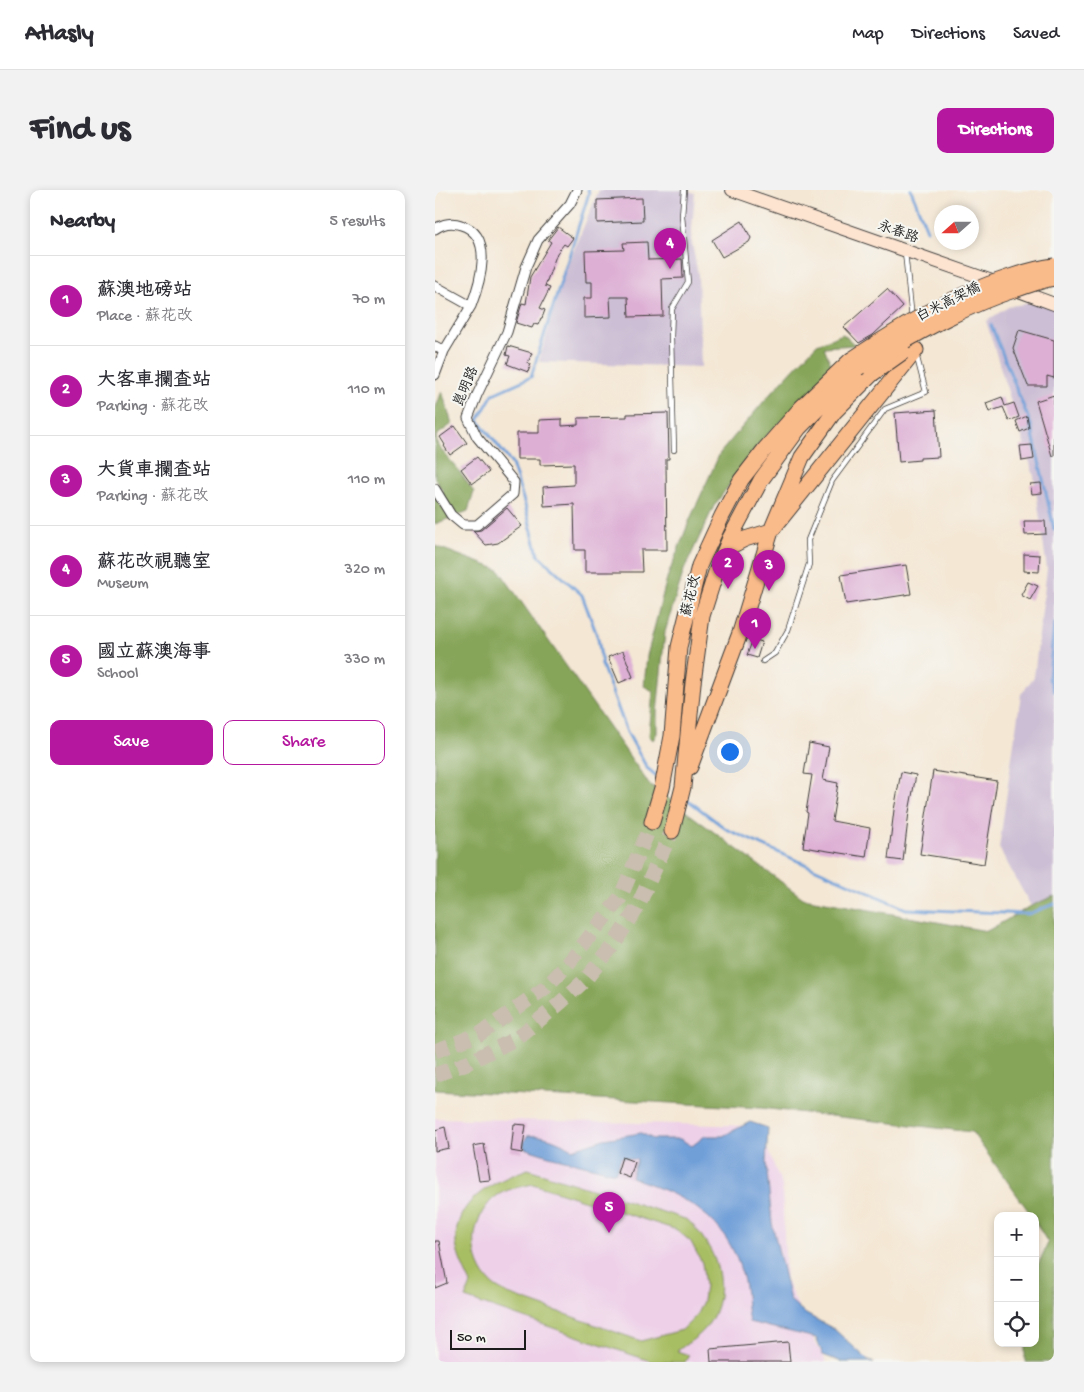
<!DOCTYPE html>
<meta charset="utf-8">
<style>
:root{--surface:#fff;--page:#f2f2f3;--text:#2b2b33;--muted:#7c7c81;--line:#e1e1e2;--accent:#b5179e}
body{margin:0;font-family:"Gochi Hand","LXGW WenKai TC",sans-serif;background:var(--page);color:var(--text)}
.controls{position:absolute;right:15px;bottom:15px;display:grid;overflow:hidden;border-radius:10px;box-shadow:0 2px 8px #0003}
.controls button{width:45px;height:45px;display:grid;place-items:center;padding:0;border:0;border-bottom:1px solid var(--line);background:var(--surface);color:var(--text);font:25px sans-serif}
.compass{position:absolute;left:499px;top:15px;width:45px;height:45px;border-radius:50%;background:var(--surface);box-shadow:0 2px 8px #0003;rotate:249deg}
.scale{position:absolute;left:15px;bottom:12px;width:76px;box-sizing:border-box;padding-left:5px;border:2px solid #1c1c1c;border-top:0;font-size:14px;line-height:18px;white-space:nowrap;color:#1c1c1c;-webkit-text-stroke:4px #f6f6f2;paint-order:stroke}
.you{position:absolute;left:294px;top:561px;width:18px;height:18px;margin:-12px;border:4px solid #fff;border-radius:50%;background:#1a73e8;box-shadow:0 0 0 8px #1a73e833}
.badge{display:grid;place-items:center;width:32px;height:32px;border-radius:50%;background:var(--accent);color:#fff;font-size:16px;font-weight:700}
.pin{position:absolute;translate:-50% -41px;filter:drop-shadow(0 1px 2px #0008)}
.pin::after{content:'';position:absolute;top:26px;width:18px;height:15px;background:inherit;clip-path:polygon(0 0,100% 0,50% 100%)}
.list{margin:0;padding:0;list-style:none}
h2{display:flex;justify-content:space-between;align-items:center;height:65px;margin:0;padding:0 20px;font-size:21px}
h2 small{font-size:16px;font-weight:400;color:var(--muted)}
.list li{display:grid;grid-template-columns:32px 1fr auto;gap:15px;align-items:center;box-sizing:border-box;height:90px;padding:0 20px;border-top:1px solid var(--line)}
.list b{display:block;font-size:19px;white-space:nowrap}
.list p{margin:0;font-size:16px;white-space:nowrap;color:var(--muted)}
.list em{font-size:16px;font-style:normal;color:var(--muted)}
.actions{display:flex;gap:10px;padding:15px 20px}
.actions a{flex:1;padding:11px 0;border:1px solid var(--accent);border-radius:10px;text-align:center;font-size:18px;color:var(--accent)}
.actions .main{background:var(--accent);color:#fff}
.icon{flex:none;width:28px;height:28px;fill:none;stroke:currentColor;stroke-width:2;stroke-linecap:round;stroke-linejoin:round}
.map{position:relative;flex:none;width:619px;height:1172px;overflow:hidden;border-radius:10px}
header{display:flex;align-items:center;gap:30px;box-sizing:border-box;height:70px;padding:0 25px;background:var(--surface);border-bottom:1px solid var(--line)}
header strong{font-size:24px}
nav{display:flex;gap:28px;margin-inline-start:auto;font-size:18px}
.intro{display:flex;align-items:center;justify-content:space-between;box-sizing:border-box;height:120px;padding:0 30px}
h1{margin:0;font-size:35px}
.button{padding:12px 22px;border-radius:10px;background:var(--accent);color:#fff;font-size:18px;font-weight:700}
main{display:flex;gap:30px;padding:0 30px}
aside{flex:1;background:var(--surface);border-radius:10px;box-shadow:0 2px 8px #0003}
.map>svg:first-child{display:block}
</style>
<header>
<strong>Atlasly</strong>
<nav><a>Map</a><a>Directions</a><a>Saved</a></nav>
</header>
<div class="intro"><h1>Find us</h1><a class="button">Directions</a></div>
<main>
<aside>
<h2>Nearby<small>5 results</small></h2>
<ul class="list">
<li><span class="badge">1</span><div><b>蘇澳地磅站</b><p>Place · 蘇花改</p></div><em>70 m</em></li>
<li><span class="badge">2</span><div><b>大客車攔查站</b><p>Parking · 蘇花改</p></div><em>110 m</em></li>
<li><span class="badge">3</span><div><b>大貨車攔查站</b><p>Parking · 蘇花改</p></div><em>110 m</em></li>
<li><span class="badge">4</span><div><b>蘇花改視聽室</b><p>Museum</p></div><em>320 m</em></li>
<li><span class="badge">5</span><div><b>國立蘇澳海事</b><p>School</p></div><em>330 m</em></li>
</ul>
<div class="actions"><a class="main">Save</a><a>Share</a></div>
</aside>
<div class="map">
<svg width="619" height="1172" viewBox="0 0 619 1172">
<rect width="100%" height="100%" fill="#f6f6f2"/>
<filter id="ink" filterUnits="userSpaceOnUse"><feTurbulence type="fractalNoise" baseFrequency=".02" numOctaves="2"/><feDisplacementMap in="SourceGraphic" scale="10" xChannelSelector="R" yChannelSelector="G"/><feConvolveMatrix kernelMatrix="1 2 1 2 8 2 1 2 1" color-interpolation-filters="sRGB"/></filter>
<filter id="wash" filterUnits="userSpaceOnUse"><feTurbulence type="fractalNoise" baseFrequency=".0096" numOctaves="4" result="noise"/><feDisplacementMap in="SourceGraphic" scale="20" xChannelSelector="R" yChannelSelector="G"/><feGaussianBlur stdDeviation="1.12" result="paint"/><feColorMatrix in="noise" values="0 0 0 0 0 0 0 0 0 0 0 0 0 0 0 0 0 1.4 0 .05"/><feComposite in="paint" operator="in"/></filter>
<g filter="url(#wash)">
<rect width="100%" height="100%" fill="#f4e7d4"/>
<!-- built -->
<path fill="#eed0e8" d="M0,928L323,936L347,995L351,1090L381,1154L392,1172H0Z"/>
<!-- industrial -->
<path fill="#ccbed4" d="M164,0H250L260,3L256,49L263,84L266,177L104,172L131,79Z
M619,110V706L596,716L564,658L586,504L599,487L612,379L599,286L551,131L575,116Z"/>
<!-- green -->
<path fill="#a8be63" stroke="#626d40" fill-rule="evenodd" d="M93,979L253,1030C258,1036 264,1041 268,1048C288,1075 292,1113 269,1140C262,1148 251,1154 242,1161L254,1165L250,1172H218L30,1108L36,1094C30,1081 23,1068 21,1054C18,1010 58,992 93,979ZM98,994L242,1040L256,1052L267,1073L270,1095L268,1111L261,1126L247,1140L206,1151L73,1104C68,1101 61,1098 57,1094C33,1071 34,1030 59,1008C69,999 85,997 98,994Z"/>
<!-- forest -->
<path fill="#86a559" stroke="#51603a" d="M408,144L420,155L389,157L398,180L326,251L279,316L249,380L230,442L222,523V543L218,550L214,546L218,501L209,496L212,466L232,388L255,329L285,263L336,203L382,154Z
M7,201L17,234L1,246L3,256L21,277L39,302L33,321L0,334V306L7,315L8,301L0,289V220Z
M0,356L64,380L214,594L368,708L552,741L596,716L619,706V1172H590V1153H600V1081L613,1053L600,1031V1026H597L537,942L326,918L0,900Z"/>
<!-- water -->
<path fill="#6f9fd8" stroke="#465e7a" d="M315,932L333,938L331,972L337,1033L355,1110L371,1124L399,1139L432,1169L439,1172H407L388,1165L381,1148L314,1132C311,1118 312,1101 308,1087C291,1025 252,1008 196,987L202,970L187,967L180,983L114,966L89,958V952L92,946C109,944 123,951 138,959L169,949L206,943L218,949H245L257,956L270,946H288Z"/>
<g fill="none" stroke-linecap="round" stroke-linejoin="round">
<!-- stream -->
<path stroke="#6f9fd8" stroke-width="3" d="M153,0L154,3L96,187L58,204L43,230L77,274L90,315L103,365L147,405L163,448L167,475L192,542L212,578L224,588
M476,0L492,40
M556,135L596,235L619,339
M619,434L614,488L619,501
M249,607L291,639L471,719L593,724L619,714"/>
</g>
<g id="blocks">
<!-- building -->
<path fill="#ddafd4" d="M207,8L208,31L162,33V10Z
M307,31L316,48L314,52L287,67L277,50Z
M123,37L138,48L132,56L129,54L122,63L110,96L115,98L105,118L110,120L107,128H106L103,135L99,134L97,138L81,133L87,113L91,114L95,87L116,52L113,50Z
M212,52L213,70L247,69L248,88L227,89L228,126L194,127L193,107H175L176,127L149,128V108H157V92H151L150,61L189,60L188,53Z
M452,99L468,117L438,145L424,153L409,137Z
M584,140L619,150V188L612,186V196H593L578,158Z
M73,156L97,163L93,173L96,174L93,182L72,174L75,166L71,165Z
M619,205V266H617L601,211Z
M567,207L570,216L579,213L584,227L574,231L568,217L554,222L551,213Z
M501,220L504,267L485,268V270L464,272L460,223Z
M233,223L234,269H231V272L232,360H206L207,382H150V360H140L139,314L109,316L108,297L139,295V274L105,275V269H82V243H104V230L127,229V236L143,235V228L192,227V224Z
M592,226L594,238L585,242L581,231Z
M20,236L32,253L15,265L9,256L10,255L5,247Z
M597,255L599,269L587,271L585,256Z
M42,267L54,282L37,294L26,279Z
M606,293L607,303L597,304L595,294Z
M72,318L87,336L63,353L51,355L38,341L46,340Z
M589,331H610L611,344L590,345Z
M589,364L605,365L604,382L589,381Z
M471,375L476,404L411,414L406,385Z
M593,392L603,396L595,410L586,405Z
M318,449L327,452L322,468L312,465Z
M188,461L198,487L184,493L173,467Z
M374,553L394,557L388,590L403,593L397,631L435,638L431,667L368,657L373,623L371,622L377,585L369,584Z
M498,581L562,591L549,674L485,664Z
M466,582L481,585L474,622L468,671L453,669L459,620Z
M79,934L91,935L87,963L76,961Z
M10,937L14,958L0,961V940Z
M49,954L55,990L44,991L38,956Z
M187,967L200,972L195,988L182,983Z
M0,1051H4L12,1093L0,1098Z
M353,1152L355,1172H276L275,1159Z"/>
</g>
</g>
<g filter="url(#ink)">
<use href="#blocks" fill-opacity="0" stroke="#3c3a38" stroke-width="1"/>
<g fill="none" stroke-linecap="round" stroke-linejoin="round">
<!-- primary-tunnel -->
<path stroke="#c9beaf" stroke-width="15" stroke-dasharray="15 8" stroke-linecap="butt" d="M0,861L45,844L110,798L132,775L185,708L217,632
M0,885L32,873L82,848L124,814L150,790L176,758L201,720L237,641"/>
<!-- lane casing -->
<g stroke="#3c3a38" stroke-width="6">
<path id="lane" d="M470,62L477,129
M239,260L236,147L237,119L253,92L247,26L249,0
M328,471L340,463L353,440L374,374L373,350L397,291L450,219L491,202L481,164"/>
</g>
<!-- street casing -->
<g stroke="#3c3a38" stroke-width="11">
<path id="street" d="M0,39C8,33 18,32 26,35C60,45 45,93 36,116
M0,96L36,116L9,161L0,185
M0,156L9,161
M0,299L16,325L28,335H42L78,304L79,292L42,247L33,228L42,205L72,142L91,77L103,50L135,14L142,0"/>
</g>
<!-- secondary casing -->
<g stroke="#3c3a38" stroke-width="14">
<path id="secondary" d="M297,0L557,91L619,114"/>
</g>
<!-- primary casing -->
<g stroke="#3c3a38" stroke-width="17">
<path id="primary" d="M298,355L310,349L336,341L481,160
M255,577L305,443L336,341L367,267L399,222L437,184
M217,632L227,598L237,546L244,457L264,376L287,326L306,290L330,259L366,218L416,170
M237,641L248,597L258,493L267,426L281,382L295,348L326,290L364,238L423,178"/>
</g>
<!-- lane -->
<use href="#lane" stroke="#fff" stroke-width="4.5"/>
<!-- street -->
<use href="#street" stroke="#fff" stroke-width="9"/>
<!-- secondary -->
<use href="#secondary" stroke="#fde4d1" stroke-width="12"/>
<!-- primary -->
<use href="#primary" stroke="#fabb8b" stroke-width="15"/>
<!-- primary-bridge casing -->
<g stroke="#3c3a38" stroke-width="17" stroke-linecap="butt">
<path id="primary-bridge" d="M416,170C466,137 517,105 575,87C590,82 603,78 619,76
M423,178C475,148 525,117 582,99C594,95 606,90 619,88
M437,184L468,162"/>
</g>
<!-- primary-bridge -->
<use href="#primary-bridge" stroke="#fabb8b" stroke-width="15"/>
</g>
</g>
<g text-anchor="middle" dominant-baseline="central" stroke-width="4" stroke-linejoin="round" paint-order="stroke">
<!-- street labels -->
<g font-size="14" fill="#1c1c1c" stroke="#f6f6f2">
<text transform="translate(463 43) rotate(19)">永春路</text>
<text transform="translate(514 113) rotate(-27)">白米高架橋</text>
<text transform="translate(32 197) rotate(-67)">崑明路</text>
<text transform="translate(257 406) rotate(-76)">蘇花改</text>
</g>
</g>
</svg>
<div class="controls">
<button>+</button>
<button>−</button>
<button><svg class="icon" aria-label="locate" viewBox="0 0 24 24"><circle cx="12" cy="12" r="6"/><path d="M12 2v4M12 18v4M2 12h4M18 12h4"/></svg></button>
</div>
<svg class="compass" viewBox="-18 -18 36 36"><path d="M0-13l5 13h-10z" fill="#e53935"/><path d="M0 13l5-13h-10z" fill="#7c7c81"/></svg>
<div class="scale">50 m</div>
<div class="you"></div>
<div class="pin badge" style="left:320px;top:459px">1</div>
<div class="pin badge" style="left:293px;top:399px">2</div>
<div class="pin badge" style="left:334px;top:401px">3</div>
<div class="pin badge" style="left:235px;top:79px">4</div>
<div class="pin badge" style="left:174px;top:1043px">5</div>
</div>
</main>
